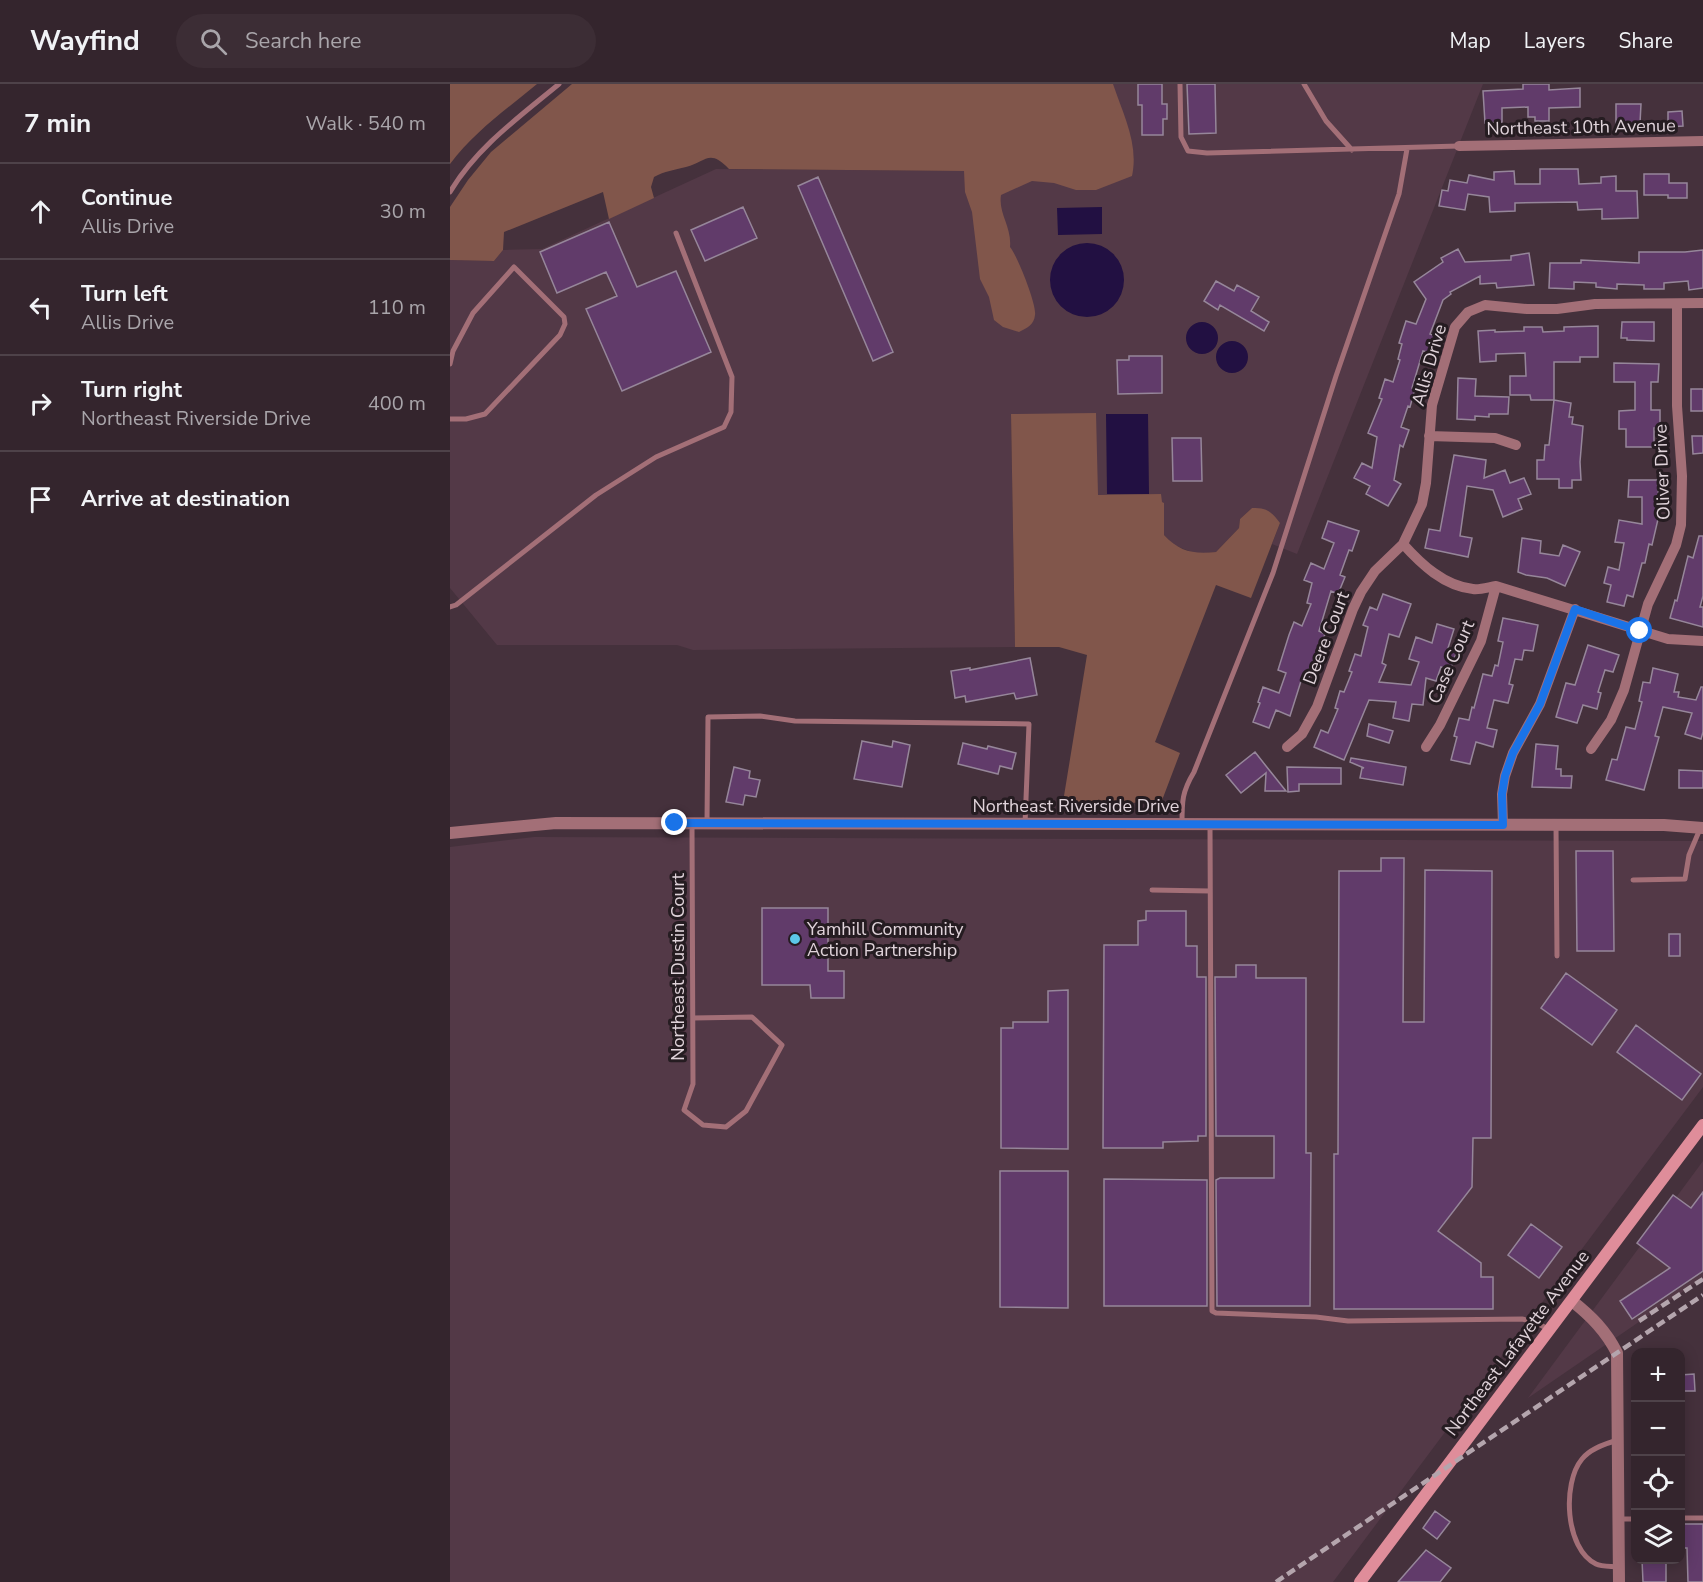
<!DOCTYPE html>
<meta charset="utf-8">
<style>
:root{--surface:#34252d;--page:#3c2d35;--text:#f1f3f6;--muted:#a9a5aa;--line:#4e4249}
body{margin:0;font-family:"Nunito Sans",sans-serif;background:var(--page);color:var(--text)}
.controls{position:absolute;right:18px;bottom:18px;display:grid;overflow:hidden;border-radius:12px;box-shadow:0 3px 15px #0003}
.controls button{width:54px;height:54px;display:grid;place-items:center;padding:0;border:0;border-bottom:2px solid var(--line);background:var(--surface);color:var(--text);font:30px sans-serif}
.stop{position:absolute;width:18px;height:18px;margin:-14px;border:4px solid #1a73e8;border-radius:50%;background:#fff}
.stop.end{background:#1a73e8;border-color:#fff;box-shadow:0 2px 6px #0008}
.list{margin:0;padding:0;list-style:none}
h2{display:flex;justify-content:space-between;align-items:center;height:78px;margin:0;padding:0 24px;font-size:26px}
h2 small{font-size:20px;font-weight:400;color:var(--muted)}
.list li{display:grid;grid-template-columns:39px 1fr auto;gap:18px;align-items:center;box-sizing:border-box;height:96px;padding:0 24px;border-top:2px solid var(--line)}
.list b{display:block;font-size:22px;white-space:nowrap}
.list p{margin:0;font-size:20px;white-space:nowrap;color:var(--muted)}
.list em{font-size:20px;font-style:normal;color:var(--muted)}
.icon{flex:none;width:33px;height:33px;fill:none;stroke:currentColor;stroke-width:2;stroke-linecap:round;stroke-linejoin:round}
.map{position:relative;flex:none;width:1253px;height:1498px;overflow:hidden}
header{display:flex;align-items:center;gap:36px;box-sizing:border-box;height:84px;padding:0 30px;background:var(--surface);border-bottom:2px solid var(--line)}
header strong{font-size:28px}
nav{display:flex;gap:33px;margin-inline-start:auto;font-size:21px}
.search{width:420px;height:54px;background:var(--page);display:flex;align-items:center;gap:15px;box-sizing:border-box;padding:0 21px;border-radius:33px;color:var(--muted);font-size:22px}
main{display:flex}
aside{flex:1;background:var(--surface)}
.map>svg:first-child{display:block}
</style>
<header>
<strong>Wayfind</strong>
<div class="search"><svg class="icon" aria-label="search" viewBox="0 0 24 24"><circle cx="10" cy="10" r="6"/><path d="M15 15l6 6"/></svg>Search here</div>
<nav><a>Map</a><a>Layers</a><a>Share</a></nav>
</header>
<main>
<aside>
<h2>7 min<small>Walk · 540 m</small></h2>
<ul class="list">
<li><svg class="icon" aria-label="ahead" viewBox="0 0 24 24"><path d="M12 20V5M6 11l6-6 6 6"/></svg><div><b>Continue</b><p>Allis Drive</p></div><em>30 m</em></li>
<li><svg class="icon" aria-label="left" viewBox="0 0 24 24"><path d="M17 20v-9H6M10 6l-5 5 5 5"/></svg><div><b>Turn left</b><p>Allis Drive</p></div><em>110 m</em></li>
<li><svg class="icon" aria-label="right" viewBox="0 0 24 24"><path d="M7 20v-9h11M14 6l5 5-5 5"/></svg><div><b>Turn right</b><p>Northeast Riverside Drive</p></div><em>400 m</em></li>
<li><svg class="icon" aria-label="arrive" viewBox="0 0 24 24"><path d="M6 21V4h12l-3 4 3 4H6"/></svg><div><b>Arrive at destination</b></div></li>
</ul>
</aside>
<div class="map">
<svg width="1253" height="1498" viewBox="0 0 1253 1498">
<rect width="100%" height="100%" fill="#45313c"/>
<!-- built -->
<path fill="#533947" d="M635,0H1033L847,470L822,460L830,439L802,424L790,435L789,444L766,468L746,470L724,461L714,451V419L648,412L561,331L565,563L243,566L227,561H47L0,504V176L44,177L53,166L92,165L266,85L515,87Z
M84,753L1253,757V1003L883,1498H0V763Z
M1253,1077V1194L1078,1314Z"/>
<!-- green -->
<path fill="#81564b" d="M0,0H87C57,25 24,48 0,80Z
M122,0H663C673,30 689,60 682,92L646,106H626L604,99L582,97L551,111C548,129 562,143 560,163C567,171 587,221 585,231C584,241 577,244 569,248L553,243L544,236L539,213L530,195L522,128L515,108L514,87L279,85C259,64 256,78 236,83C224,86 215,87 204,93L201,103L204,114L159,135L153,108L54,148L53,166L44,177L0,176V123L18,96L41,68Z
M646,329L648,411L711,410L712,418L714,419V451C730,468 743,470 766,468L789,444L790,435L802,424C816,423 822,428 830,439L801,514L766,501L705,658L730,669L711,719L613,718L637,571L609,563H565L561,330Z"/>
<!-- water -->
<path fill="#221042" d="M652,123V150L608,151L607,124Z
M600 196a37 37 0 1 1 74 0a37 37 0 1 1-74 0Z
M736 254a16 16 0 1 1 32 0a16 16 0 1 1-32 0Z
M766 273a16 16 0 1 1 32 0a16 16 0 1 1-32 0Z
M656,330H698L699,410H657Z"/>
<!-- building -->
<path fill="#613b6a" stroke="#96869a" stroke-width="1.5" d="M688,0H712V20H717V35H713V51H692V21H688Z
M737,0H765L766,49L739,50Z
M1073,0H1099V6L1130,4V23L1099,24V37H1085V33H1078V23L1052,24V38L1035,39L1033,7L1073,5Z
M1166,20H1191L1190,39H1166Z
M1232,27L1233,42L1218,43V28Z
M1090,85H1128L1129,100L1151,99V93L1166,92V107H1187L1188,134L1152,135V125L1128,126L1127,118L1065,119V127L1040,128L1039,113L1018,110L1015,126L989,122L992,106L998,107L1000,96L1017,99L1019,91L1044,96V88L1064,87L1065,100H1090Z
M1194,90H1219V99H1237V114H1218V111H1194Z
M368,93L443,268L423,277L348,102Z
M293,123L307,154L255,177L241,146Z
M159,138L187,203L226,187L261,268L172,307L136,225L167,212L156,188L107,209L90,168Z
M1008,165L1015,178L1061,176V172L1079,169L1084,201L1047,204L1046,199L1030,200V192L1000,208L1001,210L993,216L980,250L986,252L981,269L973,267L962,304L965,305L960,323L958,322L951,343L959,346L953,363L950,361L944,396L951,400L938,422L916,410L920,402L904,394L912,379L922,384L927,353L918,349L932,315L929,314L935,295L943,298L950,276L948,275L952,260L949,259L956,237L966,240L976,215L964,198L993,178L991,174Z
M1253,166V204L1239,206L1238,197L1214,199V205H1194V201L1167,200V205L1146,203V199L1124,198V205L1099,204L1100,179H1131V176L1189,179V168H1235Z
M766,197L784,207L787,201L809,213L801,227L819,238L814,247L770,221L768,226L754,217Z
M1172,238H1204V257L1177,256V254H1171Z
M1148,242V273H1130V278H1104V316H1081L1080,311H1060V292H1076L1075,269L1046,270V277L1030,278L1028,247L1045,246V248L1074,247V243H1092L1093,248L1114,247V243Z
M679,272H712V309L668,310L667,276H679Z
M1164,279L1209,280L1208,298H1201V326H1210V344H1204V363H1176V345H1169V327L1185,326V298H1164Z
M1008,294L1026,295L1025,312L1059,313L1058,330H1039V333L1025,332V336L1007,335Z
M1241,305H1253V327H1241Z
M1104,316L1121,319L1119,333H1123L1122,340L1133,342L1130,378L1131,396H1122V404H1109V395H1087V376H1094L1095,361H1099Z
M1242,352H1253V369L1243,370Z
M722,354H751L752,397H723Z
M1004,371L1036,376L1034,394L1055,386L1060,399L1074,394L1081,410L1068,415L1072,425L1053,433L1043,406L1017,402L1010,452L1022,454L1018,473L975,464L979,445L990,447Z
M1179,396H1208L1209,431L1202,461L1199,460L1195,479H1192L1183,513L1177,511L1174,522L1157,518L1161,501L1154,499L1158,483L1169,486L1174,459L1165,458L1169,436L1192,440V413H1178Z
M878,437L909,447L902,467L899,466L890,491L895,493L888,510L881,507L869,547L875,550L858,596L852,594L840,632L826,626L819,644L803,638L810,619L808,618L813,603L829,609L836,589L828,586L839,551L844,538L852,542L861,520L857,519L862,499L854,496L861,479L874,485L884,459L872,454Z
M1249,452H1253V512L1250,523H1253V543L1220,534L1225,516L1227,517L1238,472L1243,474Z
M1072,454L1091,457L1090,469L1109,472L1113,461L1130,468L1115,502L1097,494L1076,491L1068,488Z
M933,510L961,520L949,553L939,550L932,579L936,581L929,598L961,601L969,578L959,575L966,553L982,559L987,540L1004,545L998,564L1007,567L1000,586L991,583L986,597L976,594L973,621L962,620L959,637L943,634L946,618L919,616L894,676L864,663L871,646L878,649L888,625L885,624L890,607L894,608L902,588L899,587L905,570L911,572L918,543L913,541L920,523L927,526Z
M1053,534L1088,541L1083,567L1074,566L1072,576L1065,575L1059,600L1063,601L1058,619L1044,616L1037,644L1047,646L1043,663L1026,658L1020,680L1001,676L1007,653L1004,652L1009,634L1019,636L1022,623L1024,624L1033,590L1042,592L1045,581L1048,582L1053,558L1048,557Z
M1138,561L1169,571L1163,588L1155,586L1148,608L1151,609L1147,625L1133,621L1127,639L1106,633L1116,599L1125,601Z
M580,574L587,611L566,615L564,609L516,618L515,612L505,614L501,587L520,584V586Z
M1203,584L1228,590L1224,608H1229L1228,613L1246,616L1251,603H1253V648L1251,655L1235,650L1242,629L1213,623L1205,652L1209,653L1194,706L1156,696L1162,675L1167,676L1176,643L1185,645L1192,618L1189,617L1193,598L1200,599Z
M919,640L943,647L939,659L917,652Z
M412,657L442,663L443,657L460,661L452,703L404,695Z
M513,659L537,665L538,662L566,669L562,685L550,682L548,690L508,680Z
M1086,660L1108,662L1106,685H1111V692H1122L1121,704L1082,703Z
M805,668L816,682L836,707H815L816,689L791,709L776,691Z
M901,674L956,683L953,701L910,694L912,684H914L900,678Z
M284,683L300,687L299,694L310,696L306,713L295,711L293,721L276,718Z
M837,683L891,684V700H849V707L838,708Z
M1229,686L1253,687V704H1229Z
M1126,767H1163L1164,867H1127Z
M931,774H954L953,938H974L975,786L1042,787L1041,1054H1023L1022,1103L988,1147L1031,1179V1193H1043V1225H884V1070H888L889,787H931Z
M312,824H378V887H394V914H361L360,901H312Z
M696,827H736V862H747V893H756V1052H748V1057L713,1058V1064H653L654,861H688V837L696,836Z
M1219,850H1230V872H1219Z
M786,881H806V894H856V1069H861L860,1222H767L766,1096L770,1094H824V1052H766L765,893H786Z
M1116,889L1167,926L1142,961L1091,924Z
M618,906V1065L551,1064V944H563V938H598V907Z
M1186,941L1251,990L1232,1016L1167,968Z
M550,1087H618V1224L550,1223Z
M654,1095L757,1096V1222H654Z
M1253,1108V1187L1182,1235L1170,1217L1220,1184L1187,1159L1223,1111L1241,1124Z
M1081,1140L1112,1163L1089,1194L1058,1171Z
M1244,1290L1245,1307H1230V1291Z
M985,1427L1000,1438L987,1455L973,1444Z
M1230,1440H1253V1498H1238L1237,1464H1230Z
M976,1466L1001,1484L990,1498H948Z
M1192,1476H1216V1498H1193Z"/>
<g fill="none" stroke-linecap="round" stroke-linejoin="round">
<!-- service -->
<path stroke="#a36f77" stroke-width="5" d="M730,0L731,53L738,67L757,69L1009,62
M854,0L876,37L902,66
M0,108C26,64 69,33 109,0
M0,280L3,267L23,229L64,183L114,233L115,240L110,251L35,330L16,335H0
M0,523L6,521L146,411L206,373L274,343L281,328L282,293L226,149
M257,738L258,633L310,632L345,637L579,640L575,740
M732,740C732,717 732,708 744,688L823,489L886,292L949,110L957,65
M242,741L243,1000L234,1026L253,1041L276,1043L296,1027L332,961L302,933L243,934
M1106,741L1107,872
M760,742L762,1227L766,1229L866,1233L898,1237L1072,1235L1085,1238L1098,1245
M1183,796L1235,795L1239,771L1250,745
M702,806L760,807
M1230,1434H1253
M1169,1435H1186
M1169,1483C1162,1482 1152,1483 1146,1480C1115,1465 1112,1399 1132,1375C1140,1365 1157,1359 1169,1356"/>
<!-- minor -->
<path stroke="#a36f77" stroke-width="10" d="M1009,62L1253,57
M979,352L1045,354L1066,361
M953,460C971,480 994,502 1023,505C1030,506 1039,503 1046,502L1218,555L1253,557
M837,663L852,650L867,623L903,525L911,508L925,487L953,460L972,420L976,399L982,321L1005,243L1018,228L1035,221L1077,225H1107L1145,220L1253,219
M976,663L990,641L1031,557L1046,502
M1141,665L1161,636L1174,606L1198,520L1226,461L1231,441L1232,392L1227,322V220
M1053,741L1052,710L1055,692L1063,669L1090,620L1125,525"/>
<!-- tertiary -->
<path stroke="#a36f77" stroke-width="12" d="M0,749L106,739L1214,741L1253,744
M1122,1217C1141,1232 1156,1247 1167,1269L1169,1498"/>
<!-- secondary -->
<path stroke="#df8d9a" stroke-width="12" d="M910,1498L1253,1041"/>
<!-- rail -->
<path stroke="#b4a5ad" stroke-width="4.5" stroke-dasharray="9 4.5" stroke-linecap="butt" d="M1189,1237L1253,1195
M826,1498L1253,1211"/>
</g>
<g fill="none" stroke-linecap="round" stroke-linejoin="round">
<!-- route -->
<path stroke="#1a73e8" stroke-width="8" d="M225,739L1053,741L1052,710L1055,692L1063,669L1090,620L1125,525L1190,547"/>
</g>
<!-- markers -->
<circle fill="#5cc7e8" stroke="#251c21" stroke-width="2" cx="345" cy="855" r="6"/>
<g text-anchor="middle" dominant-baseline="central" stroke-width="6" stroke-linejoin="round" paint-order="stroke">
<!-- street labels -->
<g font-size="18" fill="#e0d3da" stroke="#251c21">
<text transform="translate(1131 43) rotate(-1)">Northeast 10th Avenue</text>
<text transform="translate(979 281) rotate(-74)">Allis Drive</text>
<text transform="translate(1212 388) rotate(-92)">Oliver Drive</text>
<text transform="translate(876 554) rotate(-69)">Deere Court</text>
<text transform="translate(1001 578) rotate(-66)">Case Court</text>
<text x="626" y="722">Northeast Riverside Drive</text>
<text transform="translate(228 883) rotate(-90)">Northeast Dustin Court</text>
<text transform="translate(1067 1259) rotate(-53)">Northeast Lafayette Avenue</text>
</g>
<!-- poi labels -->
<g font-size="18" fill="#e0d3da" stroke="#251c21" text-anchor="start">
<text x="357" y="845">Yamhill Community<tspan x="357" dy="21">Action Partnership</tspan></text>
</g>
</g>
</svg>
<div class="controls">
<button>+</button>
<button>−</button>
<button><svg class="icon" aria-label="locate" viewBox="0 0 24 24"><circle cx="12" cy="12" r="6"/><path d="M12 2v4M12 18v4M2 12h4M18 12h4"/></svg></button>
<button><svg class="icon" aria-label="layers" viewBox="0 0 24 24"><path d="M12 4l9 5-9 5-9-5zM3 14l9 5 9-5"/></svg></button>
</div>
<div class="stop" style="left:1190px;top:547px"></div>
<div class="stop end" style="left:225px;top:739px"></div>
</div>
</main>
